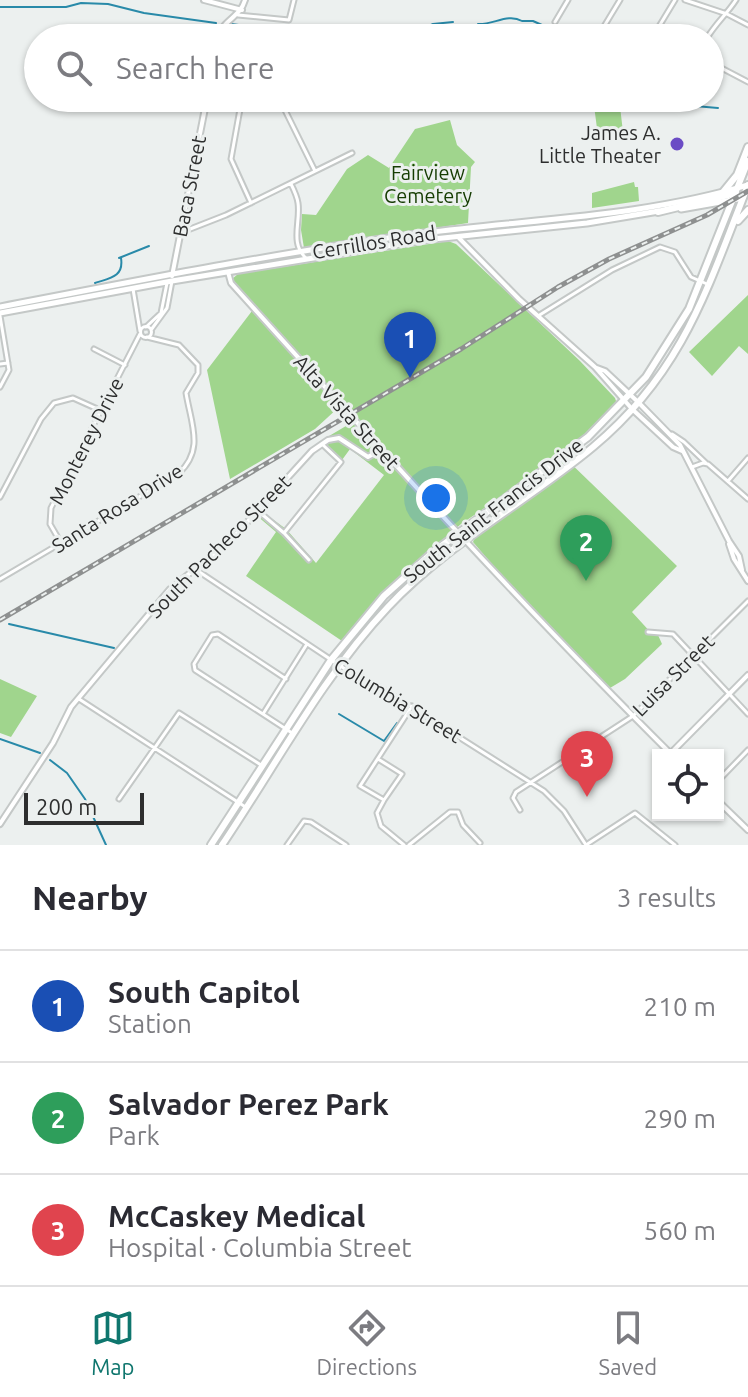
<!DOCTYPE html>
<meta charset="utf-8">
<style>
:root{--surface:#fff;--page:#f7f7f7;--text:#2b2b33;--muted:#7c7c81;--line:#e1e1e2;--accent:#0f766e}
body{margin:0;font-family:Ubuntu,sans-serif;background:var(--page);color:var(--text)}
.controls{position:absolute;right:24px;bottom:24px;display:grid;overflow:hidden;border-radius:0px;box-shadow:0 2px 6px #0004}
.controls button{width:72px;height:72px;display:grid;place-items:center;padding:0;border:0;border-bottom:2px solid var(--line);background:var(--surface);color:var(--text);font:40px sans-serif}
.scale{position:absolute;left:24px;bottom:20px;width:120px;box-sizing:border-box;padding-left:8px;border:4px solid #2d2e2e;border-top:0;font-size:22px;line-height:28px;white-space:nowrap;color:#2d2e2e;-webkit-text-stroke:6px #ecf0ef;paint-order:stroke}
.you{position:absolute;left:436px;top:498px;width:28px;height:28px;margin:-20px;border:6px solid #fff;border-radius:50%;background:#1a73e8;box-shadow:0 0 0 12px #1a73e833}
.badge{display:grid;place-items:center;width:52px;height:52px;border-radius:50%;background:var(--accent);color:#fff;font-size:26px;font-weight:700}
.pin{position:absolute;translate:-50% -66px;filter:drop-shadow(0 2px 4px #0008)}
.pin::after{content:'';position:absolute;top:42px;width:28px;height:24px;background:inherit;clip-path:polygon(0 0,100% 0,50% 100%)}
.list{margin:0;padding:0;list-style:none}
h2{display:flex;justify-content:space-between;align-items:center;height:104px;margin:0;padding:0 32px;font-size:34px}
h2 small{font-size:26px;font-weight:400;color:var(--muted)}
.list li{display:grid;grid-template-columns:52px 1fr auto;gap:24px;align-items:center;box-sizing:border-box;height:112px;padding:0 32px;border-top:2px solid var(--line)}
.list b{display:block;font-size:30px;white-space:nowrap}
.list p{margin:0;font-size:26px;white-space:nowrap;color:var(--muted)}
.list em{font-size:26px;font-style:normal;color:var(--muted)}
.icon{flex:none;width:44px;height:44px;fill:none;stroke:currentColor;stroke-width:2;stroke-linecap:round;stroke-linejoin:round}
.map{position:relative;flex:none;width:748px;height:845px;overflow:hidden}
.search{position:absolute;background:var(--surface);box-shadow:0 2px 6px #0004;left:24px;right:24px;top:24px;height:88px;display:flex;align-items:center;gap:20px;box-sizing:border-box;padding:0 28px;border-radius:44px;color:var(--muted);font-size:30px}
.sheet{height:440px;background:var(--surface)}
nav{display:flex;justify-content:space-around;align-items:center;box-sizing:border-box;height:112px;border-top:2px solid var(--line);background:var(--surface);font-size:22px;color:var(--muted)}
nav a{display:grid;justify-items:center;gap:4px}
nav .on{color:var(--accent)}
.map>svg:first-child{display:block}
</style>
<div class="map">
<svg width="748" height="845" viewBox="0 0 748 845">
<rect width="100%" height="100%" fill="#ecf0ef"/>
<!-- green -->
<path fill="#a0d58d" d="M593,98H619L623,132L598,136Z
M450,120L457,145L475,162L471,167L468,223L304,248L301,230L302,214L316,215L347,169L368,155L389,168L415,129Z
M634,182L635,187H638L639,201L592,208V193Z
M448,241L456,244L580,361L615,398L617,404L600,423L562,455L677,566L632,612L653,635H658L662,644L625,679L610,688L497,570L473,542L475,537L552,480L541,470L461,524L381,596L342,641L246,576L276,532L256,515L260,510L286,529L316,563L384,475L350,449L342,460L319,442L351,423L339,407L315,429L230,479L207,370L255,307L232,279L238,274Z
M748,295V354L739,346L712,376L689,352Z
M0,679L37,696L11,737L0,733Z"/>
<g fill="none" stroke-linecap="round" stroke-linejoin="round">
<!-- stream -->
<path stroke="#298aa9" stroke-width="2" d="M0,7H66L81,3L108,4L144,13L216,23
M231,24L283,31L318,30L344,38
M478,24C493,25 508,13 522,21H533L571,38
M403,38L433,24L453,22
M673,98L683,105L718,108
M119,258L149,246
M95,283C110,278 124,277 121,258
M9,624L114,648
M339,714L384,741L397,723
M0,739L40,753
M50,760L67,773L85,799L106,845"/>
<!-- minor casing -->
<g stroke="#c4c8c7" stroke-width="7">
<path id="minor" d="M685,0L727,14L748,25
M238,15L289,20L294,0
M555,22L568,0
M597,38L620,0
M652,38L675,0
M707,38C716,23 727,14 736,0
M710,62L748,82
M242,98L231,159L251,203
M279,98L315,171
M291,184C294,190 297,196 298,203C301,222 289,244 307,259
M180,233L226,215L352,153
M133,289L140,331
M0,316L9,370L0,387
M538,316L612,270L660,247L675,252L691,277L707,284
M140.5 332a5.5 5.5 0 1 1 11 0a5.5 5.5 0 1 1-11 0Z
M146,327L161,313L167,283
M151,330L167,308L172,281
M94,349L125,365
M0,364L8,363
M672,434L684,442L706,463
M692,467L703,463L708,464L748,499
M728,481L748,458
M0,497L41,419L54,403L73,398L102,411
M257,510L284,533L309,560
M284,533L341,462L323,445
M61,543L50,524L51,508L140,334
M195,569L363,681L380,687L544,791L564,811L586,845
M0,579L178,474C205,450 191,424 186,393L198,373V365L179,345L147,337
M648,632L673,634L748,714
M286,679L218,634L212,635L194,664L195,670L292,733
M79,699L247,808
M263,714L307,644
M378,759L402,774L384,800
M718,781L748,750
M119,799L179,713L261,765
M520,810L513,798L516,792L633,716L748,601
M287,845L304,821L311,822L346,845
M404,845L381,826L377,813L384,800L360,786L412,706
M409,845L450,812H458L463,825L480,843
M586,845L635,813L675,845"/>
</g>
<!-- tertiary casing -->
<g stroke="#c4c8c7" stroke-width="8">
<path id="tertiary" d="M204,0L242,10
M218,38C222,20 240,18 245,0
M228,272L231,283C375,443 519,603 672,755
M172,276L207,98
M638,402L680,445L729,541L739,556L742,570
M632,409L673,447L682,451
M729,544L734,559L748,581
M671,753L748,675
M718,801L748,830
M0,824L53,743L71,707L170,589L230,541L312,451L328,440L339,438L368,457L380,450"/>
</g>
<!-- secondary casing -->
<g stroke="#c4c8c7" stroke-width="8">
<path id="secondary" d="M458,237L519,299L595,367L632,409
M597,368L605,371L638,402"/>
</g>
<!-- primary casing -->
<g stroke="#c4c8c7" stroke-width="9">
<path id="primary" d="M681,209L743,198
M0,307C141,280 282,252 424,233C532,219 643,217 748,185
M0,313L172,281L424,240L587,223L659,211"/>
</g>
<!-- trunk casing -->
<g stroke="#c4c8c7" stroke-width="10">
<path id="trunk" d="M724,191L737,175L748,147
M658,212L736,193
M738,221L748,210
M211,845L331,660L384,596L432,553L588,437L646,377L689,309L748,161
M222,845C276,765 322,677 388,607C448,543 527,502 593,447C683,372 707,289 748,185"/>
</g>
<!-- minor -->
<use href="#minor" stroke="#fff" stroke-width="3"/>
<!-- tertiary -->
<use href="#tertiary" stroke="#fff" stroke-width="4"/>
<!-- secondary -->
<use href="#secondary" stroke="#fff" stroke-width="4"/>
<!-- primary -->
<use href="#primary" stroke="#fff" stroke-width="5"/>
<!-- trunk -->
<use href="#trunk" stroke="#fff" stroke-width="6"/>
<!-- rail casing -->
<g stroke="#8e9090" stroke-width="5">
<path id="rail" d="M0,620L461,349L558,287L609,259L707,215L748,191"/>
</g>
<!-- rail -->
<use href="#rail" stroke="#ecf0ef" stroke-width="2" stroke-dasharray="6" stroke-linecap="butt"/>
</g>
<!-- markers -->
<circle fill="#6b4cc5" stroke="#ecf0ef" stroke-width="3" cx="677" cy="144" r="8"/>
<g text-anchor="middle" dominant-baseline="central" stroke-width="6" stroke-linejoin="round" paint-order="stroke">
<!-- poi labels -->
<g font-size="20" fill="#2d2e2e" stroke="#ecf0ef" text-anchor="end">
<text x="661" y="132">James A.<tspan x="661" dy="23">Little Theater</tspan></text>
</g>
<!-- park labels -->
<g font-size="20" fill="#153c02" stroke="#ecf0ef">
<text x="428" y="172">Fairview<tspan x="428" dy="23">Cemetery</tspan></text>
</g>
<!-- street labels -->
<g font-size="20" fill="#2d2e2e" stroke="#ecf0ef">
<text transform="translate(189 186) rotate(-79)">Baca Street</text>
<text transform="translate(374 242) rotate(-9)">Cerrillos Road</text>
<text transform="translate(347 412) rotate(48)">Alta Vista Street</text>
<text transform="translate(86 441) rotate(-63)">Monterey Drive</text>
<text transform="translate(117 508) rotate(-32)">Santa Rosa Drive</text>
<text transform="translate(493 510) rotate(-38)">South Saint Francis Drive</text>
<text transform="translate(219 546) rotate(-45)">South Pacheco Street</text>
<text transform="translate(673 675) rotate(-45)">Luisa Street</text>
<text transform="translate(398 700) rotate(31)">Columbia Street</text>
</g>
</g>
</svg>
<div class="controls">
<button><svg class="icon" aria-label="locate" viewBox="0 0 24 24"><circle cx="12" cy="12" r="6"/><path d="M12 2v4M12 18v4M2 12h4M18 12h4"/></svg></button>
</div>
<div class="scale">200 m</div>
<div class="you"></div>
<div class="pin badge" style="left:410px;top:378px;background:#1a4fb4">1</div>
<div class="pin badge" style="left:586px;top:581px;background:#2e9e5b">2</div>
<div class="pin badge" style="left:587px;top:797px;background:#e0444e">3</div>
<div class="search"><svg class="icon" aria-label="search" viewBox="0 0 24 24"><circle cx="10" cy="10" r="6"/><path d="M15 15l6 6"/></svg>Search here</div>
</div>
<section class="sheet">
<h2>Nearby<small>3 results</small></h2>
<ul class="list">
<li><span class="badge" style="background:#1a4fb4">1</span><div><b>South Capitol</b><p>Station</p></div><em>210 m</em></li>
<li><span class="badge" style="background:#2e9e5b">2</span><div><b>Salvador Perez Park</b><p>Park</p></div><em>290 m</em></li>
<li><span class="badge" style="background:#e0444e">3</span><div><b>McCaskey Medical</b><p>Hospital · Columbia Street</p></div><em>560 m</em></li>
</ul>
</section>
<nav>
<a class="on"><svg class="icon" aria-label="map" viewBox="0 0 24 24"><path d="M3 6l6-2 6 2 6-2v14l-6 2-6-2-6 2zM9 4v14M15 6v14"/></svg>Map</a>
<a><svg class="icon" aria-label="directions" viewBox="0 0 24 24"><path d="M12 3l9 9-9 9-9-9zM9 14v-3h6M13 9l2 2-2 2"/></svg>Directions</a>
<a><svg class="icon" aria-label="saved" viewBox="0 0 24 24"><path d="M7 4h10v16l-5-4-5 4z"/></svg>Saved</a>
</nav>
